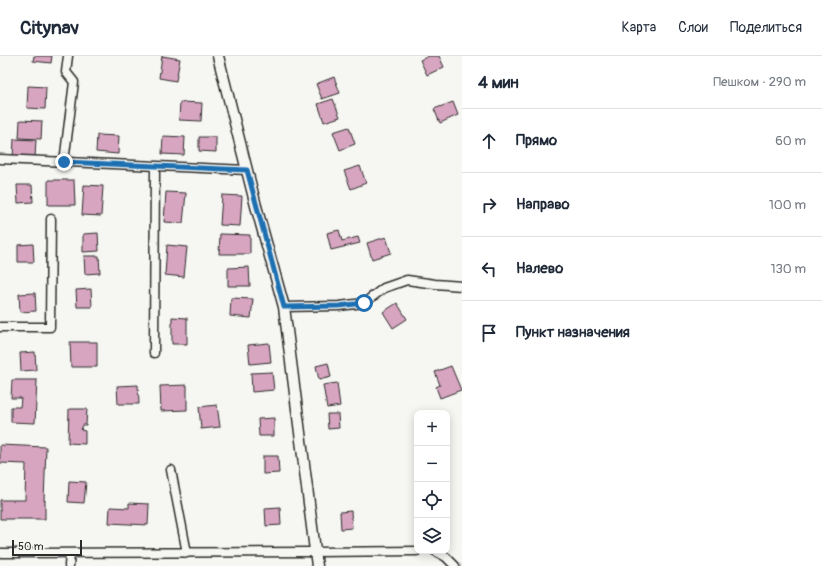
<!DOCTYPE html>
<html lang="ru">
<meta charset="utf-8">
<style>
:root{--surface:#fff;--page:#f2f2f3;--text:#1f2937;--muted:#747a83;--line:#e0e1e3}
body{margin:0;font-family:Pangolin,sans-serif;background:var(--page);color:var(--text)}
.controls{position:absolute;right:12px;bottom:12px;display:grid;overflow:hidden;border-radius:8px;box-shadow:0 2px 10px #0003}
.controls button{width:36px;height:36px;display:grid;place-items:center;padding:0;border:0;border-bottom:1px solid var(--line);background:var(--surface);color:var(--text);font:20px sans-serif}
.scale{position:absolute;left:12px;bottom:10px;width:70px;box-sizing:border-box;padding-left:4px;border:2px solid #2b2b2b;border-top:0;font-size:11px;line-height:14px;white-space:nowrap;color:#2b2b2b;-webkit-text-stroke:3px #f6f6f2;paint-order:stroke}
.stop{position:absolute;width:12px;height:12px;margin:-9px;border:3px solid #1f6fb2;border-radius:50%;background:#fff}
.stop.end{background:#1f6fb2;border-color:#fff;box-shadow:0 1px 4px #0008}
.list{margin:0;padding:0;list-style:none}
h2{display:flex;justify-content:space-between;align-items:center;height:52px;margin:0;padding:0 16px;font-size:17px}
h2 small{font-size:13px;font-weight:400;color:var(--muted)}
.list li{display:grid;grid-template-columns:26px 1fr auto;gap:12px;align-items:center;box-sizing:border-box;height:64px;padding:0 16px;border-top:1px solid var(--line)}
.list b{display:block;font-size:15px;white-space:nowrap}
.list em{font-size:13px;font-style:normal;color:var(--muted)}
.icon{flex:none;width:22px;height:22px;fill:none;stroke:currentColor;stroke-width:2;stroke-linecap:round;stroke-linejoin:round}
.map{position:relative;flex:none;width:462px;height:510px;overflow:hidden}
header{display:flex;align-items:center;gap:24px;box-sizing:border-box;height:56px;padding:0 20px;background:var(--surface);border-bottom:1px solid var(--line)}
header strong{font-size:19px}
nav{display:flex;gap:22px;margin-inline-start:auto;font-size:14px}
main{display:flex}
aside{flex:1;background:var(--surface)}
.map>svg:first-child{display:block}
</style>
<header>
<strong>Citynav</strong>
<nav><a>Карта</a><a>Слои</a><a>Поделиться</a></nav>
</header>
<main>
<div class="map">
<svg width="462" height="510" viewBox="0 0 462 510">
<rect width="100%" height="100%" fill="#f6f6f2"/>
<filter id="ink" filterUnits="userSpaceOnUse"><feTurbulence type="fractalNoise" baseFrequency=".025" numOctaves="2"/><feDisplacementMap in="SourceGraphic" scale="8" xChannelSelector="R" yChannelSelector="G"/><feConvolveMatrix kernelMatrix="1 2 1 2 8 2 1 2 1" color-interpolation-filters="sRGB"/></filter>
<g filter="url(#ink)">
<!-- building -->
<path fill="#d8a5c1" stroke="#2b2b2b" d="M34,0H52L51,7L33,5Z
M162,0L180,3L176,25L159,22Z
M429,0H439L444,11L427,19L420,4Z
M334,21L340,37L322,43L316,28Z
M28,30L46,31L45,53L27,52Z
M333,43L340,61L324,66L318,48Z
M180,46L202,47L201,65L179,64Z
M453,46L458,59L440,67L434,53Z
M20,64L42,65L41,83L19,82Z
M349,71L355,88L340,94L333,76Z
M97,79L119,80L118,98L96,96Z
M163,80L185,81L184,99L162,98Z
M199,81H216V96L199,95Z
M14,83L36,84L35,102L13,101Z
M360,110L366,127L351,133L344,115Z
M48,124H74L75,149H48Z
M17,129H32L33,146L18,147Z
M84,129L103,130L101,160L82,159Z
M166,136L186,137L183,167L164,166Z
M222,139L242,140L240,170L220,169Z
M339,174L342,185L358,181L360,187L331,194L327,177Z
M98,177L99,195L83,196V178Z
M220,178L250,179V198H219Z
M386,181L391,197L372,203L367,187Z
M33,188L34,206H18V189Z
M167,189L187,191L184,221L165,219Z
M84,200H99L100,217L85,218Z
M249,211L250,230H228V212Z
M91,233L92,251H77L76,234Z
M35,237L36,255L20,256L19,238Z
M231,242L253,243L251,262L230,260Z
M397,247L407,263L393,272L383,256Z
M172,261L187,262V288H172Z
M70,286H97V311H71Z
M269,287L271,306L250,308L248,289Z
M35,296L36,314L21,315L20,297Z
M328,307L331,321L319,324L316,310Z
M451,310L461,334L440,342L436,331L440,329L435,316Z
M272,316L274,334L252,336L251,317Z
M12,324H37L35,367L11,366V351H20L21,342H11Z
M337,327L340,350L327,352L323,329Z
M138,329L139,348H118L117,330Z
M187,329V354L161,355L160,330Z
M217,349L220,371L201,373L199,351Z
M69,353H87L86,369H83L81,374L85,375V388L68,387Z
M327,358H338L339,372L328,373Z
M274,362V380H259L258,363Z
M0,389L46,391L44,445L45,444V463H0V444H25L26,408L0,407Z
M263,400H278L279,417L263,418Z
M69,425L86,426L84,447L68,446Z
M129,447L149,448L148,469L109,467L110,451L129,452Z
M280,451L281,469L266,470L265,452Z
M351,455L352,472L341,473L340,456Z"/>
<g fill="none" stroke-linecap="round" stroke-linejoin="round">
<!-- minor casing -->
<g stroke="#2b2b2b" stroke-width="11">
<path id="minor" d="M0,103L247,114
M64,106L74,26L66,16L68,0
M284,251L339,250L364,247L384,232L407,224L435,228L462,230
M0,271H50L51,163
M154,297L155,110
M171,414L187,497
M435,495L446,501L455,510
M0,497L316,496L417,495
M69,510L70,497"/>
</g>
<!-- tertiary casing -->
<g stroke="#2b2b2b" stroke-width="13">
<path id="tertiary" d="M218,0L256,150L284,251L317,510"/>
</g>
<!-- minor -->
<use href="#minor" stroke="#f6f6f2" stroke-width="8"/>
<!-- tertiary -->
<use href="#tertiary" stroke="#f6f6f2" stroke-width="10"/>
</g>
</g>
<g fill="none" stroke-linecap="round" stroke-linejoin="round" filter="url(#ink)">
<!-- route -->
<path stroke="#1f6fb2" stroke-width="5" d="M64,106L247,114L284,251L339,250L364,247"/>
</g>
</svg>
<div class="controls">
<button>+</button>
<button>−</button>
<button><svg class="icon" aria-label="locate" viewBox="0 0 24 24"><circle cx="12" cy="12" r="6"/><path d="M12 2v4M12 18v4M2 12h4M18 12h4"/></svg></button>
<button><svg class="icon" aria-label="layers" viewBox="0 0 24 24"><path d="M12 4l9 5-9 5-9-5zM3 14l9 5 9-5"/></svg></button>
</div>
<div class="scale">50 m</div>
<div class="stop" style="left:364px;top:247px"></div>
<div class="stop end" style="left:64px;top:106px"></div>
</div>
<aside>
<h2>4 мин<small>Пешком · 290 m</small></h2>
<ul class="list">
<li><svg class="icon" aria-label="ahead" viewBox="0 0 24 24"><path d="M12 20V5M6 11l6-6 6 6"/></svg><div><b>Прямо</b></div><em>60 m</em></li>
<li><svg class="icon" aria-label="right" viewBox="0 0 24 24"><path d="M7 20v-9h11M14 6l5 5-5 5"/></svg><div><b>Направо</b></div><em>100 m</em></li>
<li><svg class="icon" aria-label="left" viewBox="0 0 24 24"><path d="M17 20v-9H6M10 6l-5 5 5 5"/></svg><div><b>Налево</b></div><em>130 m</em></li>
<li><svg class="icon" aria-label="arrive" viewBox="0 0 24 24"><path d="M6 21V4h12l-3 4 3 4H6"/></svg><div><b>Пункт назначения</b></div></li>
</ul>
</aside>
</main>
